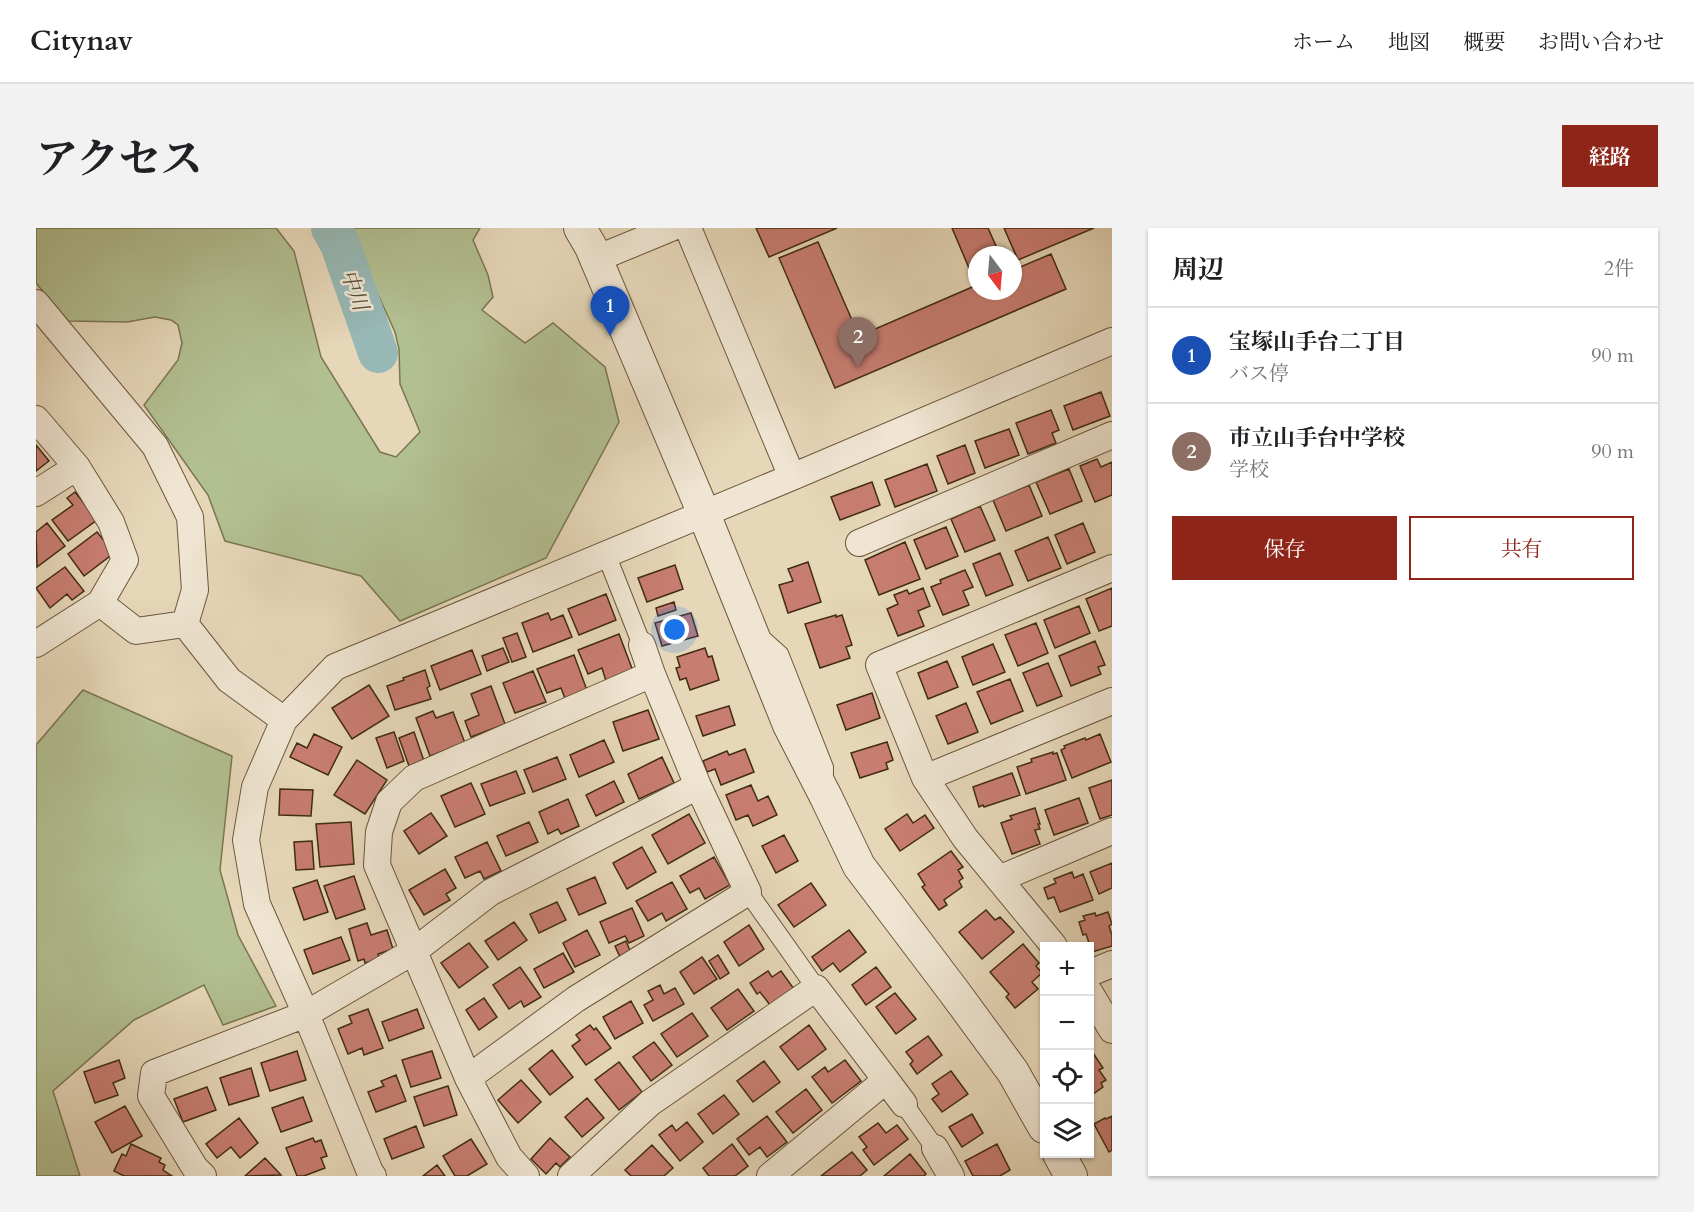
<!DOCTYPE html>
<html lang="ja">
<meta charset="utf-8">
<style>
:root{--surface:#fff;--page:#f2f2f2;--text:#202124;--muted:#757577;--line:#e0e0e0;--accent:#8f2418}
body{margin:0;font-family:Cardo,"Noto Serif JP",serif;background:var(--page);color:var(--text)}
.controls{position:absolute;right:18px;bottom:18px;display:grid;overflow:hidden;border-radius:0px;box-shadow:0 2px 4px #0004}
.controls button{width:54px;height:54px;display:grid;place-items:center;padding:0;border:0;border-bottom:2px solid var(--line);background:var(--surface);color:var(--text);font:30px sans-serif}
.compass{position:absolute;left:932px;top:18px;width:54px;height:54px;border-radius:50%;background:var(--surface);box-shadow:0 2px 4px #0004;rotate:164deg}
.you{position:absolute;left:639px;top:402px;width:21px;height:21px;margin:-15px;border:4px solid #fff;border-radius:50%;background:#1a73e8;box-shadow:0 0 0 9px #1a73e833}
.badge{display:grid;place-items:center;width:39px;height:39px;border-radius:50%;background:var(--accent);color:#fff;font-size:20px;font-weight:700}
.pin{position:absolute;translate:-50% -50px;filter:drop-shadow(0 2px 3px #0008)}
.pin::after{content:'';position:absolute;top:32px;width:21px;height:18px;background:inherit;clip-path:polygon(0 0,100% 0,50% 100%)}
.list{margin:0;padding:0;list-style:none}
h2{display:flex;justify-content:space-between;align-items:center;height:78px;margin:0;padding:0 24px;font-size:26px}
h2 small{font-size:20px;font-weight:400;color:var(--muted)}
.list li{display:grid;grid-template-columns:39px 1fr auto;gap:18px;align-items:center;box-sizing:border-box;height:96px;padding:0 24px;border-top:2px solid var(--line)}
.list b{display:block;font-size:22px;white-space:nowrap}
.list p{margin:0;font-size:20px;white-space:nowrap;color:var(--muted)}
.list em{font-size:20px;font-style:normal;color:var(--muted)}
.actions{display:flex;gap:12px;padding:18px 24px}
.actions a{flex:1;padding:14px 0;border:2px solid var(--accent);border-radius:0px;text-align:center;font-size:21px;color:var(--accent)}
.actions .main{background:var(--accent);color:#fff}
.icon{flex:none;width:33px;height:33px;fill:none;stroke:currentColor;stroke-width:2;stroke-linecap:round;stroke-linejoin:round}
.map{position:relative;flex:none;width:1076px;height:948px;overflow:hidden;border-radius:0px}
header{display:flex;align-items:center;gap:36px;box-sizing:border-box;height:84px;padding:0 30px;background:var(--surface);border-bottom:2px solid var(--line)}
header strong{font-size:28px}
nav{display:flex;gap:33px;margin-inline-start:auto;font-size:21px}
.intro{display:flex;align-items:center;justify-content:space-between;box-sizing:border-box;height:144px;padding:0 36px}
h1{margin:0;font-size:42px}
.button{padding:15px 27px;border-radius:0px;background:var(--accent);color:#fff;font-size:21px;font-weight:700}
main{display:flex;gap:36px;padding:0 36px}
aside{flex:1;background:var(--surface);border-radius:0px;box-shadow:0 2px 4px #0004}
.map>svg:first-child{display:block}
</style>
<header>
<strong>Citynav</strong>
<nav><a>ホーム</a><a>地図</a><a>概要</a><a>お問い合わせ</a></nav>
</header>
<div class="intro"><h1>アクセス</h1><a class="button">経路</a></div>
<main>
<div class="map">
<svg width="1076" height="948" viewBox="0 0 1076 948">
<rect width="100%" height="100%" fill="#e6d7b9"/>
<filter id="stains"><feTurbulence type="fractalNoise" baseFrequency=".00333" numOctaves="4"/><feColorMatrix values="0 0 0 0 .2 0 0 0 0 .09 0 0 0 0 .02 0 0 0 .5 -.17"/></filter>
<radialGradient id="worn" r=".72"><stop offset=".6" stop-color="#630" stop-opacity="0"/><stop offset="1" stop-color="#630" stop-opacity=".3"/></radialGradient>
<!-- green -->
<path fill="#b2bf91" stroke="#7a7652" stroke-width="1.5" d="M0,0H240L258,23L285,129L344,224L360,229L384,204L364,156L363,121L359,104L338,58L328,27L312,0H444L437,12L452,47L457,69L446,82L489,115L517,95L569,139L583,194L510,330L364,393L325,348L189,313L172,267L108,177L142,132L146,115L142,97L135,92L119,89L91,94L32,93L0,55Z
M47,462L196,528L184,642L202,707L240,778L187,797L168,757L98,792L17,863L44,948H0V517Z"/>
<g fill="none" stroke-linecap="round" stroke-linejoin="round">
<!-- river -->
<path stroke="#97b8b5" stroke-width="40" d="M295,0L304,16L342,125"/>
</g>
<!-- building -->
<path fill="#c87d72" stroke="#412c12" stroke-width="1.5" d="M720,0H801L733,29Z
M916,0H952L964,27H941V37L933,40Z
M968,0H1058L982,32Z
M782,14L823,108L941,57V63H977V42L1015,26L1030,61L799,160L743,30Z
M1065,164L1074,188L1037,202L1028,178Z
M1015,182L1023,202L1016,205L1020,215L992,226L980,195Z
M973,201L983,227L949,240L939,213Z
M0,217L13,233L0,243Z
M929,217L939,245L912,256L901,228Z
M1061,231L1065,239L1076,234V267L1059,274L1044,238Z
M891,236L901,263L859,279L849,252Z
M1033,241L1046,273L1014,286L1000,254Z
M836,254L844,277L804,292L795,269Z
M993,257L1006,288L970,303L957,272Z
M39,264L61,292L32,313L16,292L37,277L31,270Z
M944,278L959,312L929,324L915,291Z
M11,295L29,318L1,339L0,304Z
M1047,295L1059,324L1031,336L1019,307Z
M910,299L922,328L890,341L878,312Z
M61,304L78,325L48,348L32,326Z
M1012,309L1025,340L992,353L979,323Z
M869,314L884,351L843,367L829,332Z
M964,325L977,357L950,368L937,336Z
M772,334L785,374L752,385L743,357L757,353L752,341Z
M639,337L647,361L611,374L602,350Z
M29,339L48,363L36,372L31,366L14,380L0,360Z
M929,342L937,359L927,363L933,377L907,387L895,359L905,355L904,352Z
M887,360L894,378L882,383L888,398L862,408L851,381L862,376L858,367L871,362L873,366Z
M1076,360V398L1063,403L1050,371Z
M570,366L580,392L543,407L532,381Z
M638,374L640,382L622,388L620,380Z
M1043,378L1054,405L1019,420L1008,392Z
M512,385L515,392L527,387L536,409L497,424L486,395Z
M655,385L662,408L626,418L619,395Z
M800,387V389L806,387L816,417L810,419L814,430L784,440L769,396Z
M1000,395L1012,425L982,438L969,407Z
M481,405L490,429L476,434L467,410Z
M583,406L597,443L570,453L566,440L552,446L542,422Z
M1059,413L1069,437L1062,439L1065,446L1035,458L1023,428Z
M957,416L969,444L937,457L926,429Z
M467,420L473,434L451,443L446,428Z
M669,420L672,429L676,428L683,452L654,462L650,450L644,452L640,440L644,439L641,429Z
M436,422L445,446L404,462L395,438Z
M538,427L552,465L530,473L525,460L511,465L501,441Z
M911,433L922,459L892,471L882,445Z
M1012,435L1026,468L1001,478L987,445Z
M389,442L394,458L391,460L395,471L359,482L351,458L368,452L367,450Z
M497,443L510,474L479,485L467,455Z
M974,451L987,483L955,496L941,464Z
M333,457L353,488L316,511L296,480Z
M455,458L469,496L435,509L429,493L443,487L435,466Z
M836,465L844,490L810,502L801,477Z
M930,475L942,504L912,516L900,488Z
M693,478L699,497L667,508L660,488Z
M612,482L623,511L587,523L577,494Z
M397,483L400,490L417,484L429,515L394,528L380,490Z
M358,504L368,533L351,540L340,510Z
M378,504L388,533L373,538L363,510Z
M278,506L306,519L292,547L254,529L261,515L271,520Z
M1064,506L1075,534L1036,550L1025,522L1029,520L1028,518L1049,510L1050,512Z
M568,512L578,534L543,549L534,527Z
M851,514L857,532L850,535L852,541L824,550L815,525Z
M709,521L718,544L685,557L679,541L671,544L667,533L691,523L693,527Z
M1017,524V526L1021,525L1030,552L990,566L981,539L996,534L995,531Z
M521,529L530,551L497,564L488,542Z
M626,529L638,555L603,571L592,546Z
M321,532L351,552L329,586L298,567Z
M480,543L489,565L454,578L445,556Z
M976,545L984,567L948,579L947,577L943,579L937,559Z
M1076,552V587L1064,591L1053,560Z
M578,553L588,574L560,588L550,567Z
M435,555L449,586L419,599L405,568Z
M715,557L722,573L732,568L741,587L717,598L712,587L700,592L690,567Z
M244,561L277,562L275,588L243,587Z
M1043,570L1052,595L1018,607L1009,582Z
M532,571L543,598L525,606L522,601L512,606L503,584Z
M999,580L1004,596H1002L1004,601L999,602L1004,616L976,626L965,595L976,591L974,588Z
M395,585L411,608L383,626L368,603Z
M653,586L669,615L632,636L616,607Z
M871,586L877,595L889,587L898,600L864,623L849,601Z
M315,594L318,636L284,639L280,596Z
M493,594L502,614L470,628L461,608Z
M748,607L762,633L740,645L726,618Z
M276,613L278,641L260,642L258,614Z
M451,614L465,643L448,651L444,643L429,650L419,629Z
M606,619L620,644L591,661L577,635Z
M915,623L927,639L922,642L927,650L923,653L926,659L908,672L911,677L903,682L886,659L889,657L882,646Z
M678,629L694,657L669,671L663,660L654,665L644,648Z
M1076,635V660L1063,666L1054,644Z
M409,641L420,660L410,666L414,672L388,687L373,662Z
M1036,644L1038,650L1047,646L1057,672L1024,684L1018,669L1012,671L1008,660L1020,655L1018,651Z
M318,648L329,681L300,691L288,658Z
M559,649L570,675L543,687L531,661Z
M281,652L292,684L268,692L257,660Z
M636,654L651,681L630,693L626,685L612,693L600,673Z
M775,655L790,677L758,699L742,677Z
M521,674L530,692L503,705L494,686Z
M596,680L608,708L593,715L589,708L573,715L564,694Z
M950,682L959,692L964,689L978,704L946,731L923,704Z
M1072,684L1076,696L1073,698L1076,707V718L1056,724L1050,706L1047,707L1043,694L1049,692L1047,688L1059,685L1060,688Z
M478,694L491,712L462,732L449,713Z
M331,695L335,707L351,702L357,721L342,726L343,731L329,735L328,731L322,733L313,701Z
M713,697L728,721L703,738L688,714Z
M551,702L564,727L539,739L527,715Z
M813,702L830,724L804,744L797,735L786,743L776,729Z
M305,709L314,732L277,746L268,722Z
M590,713L595,725L584,729L579,718Z
M433,715L452,739L423,760L405,735Z
M987,716L1003,735L1000,738L1006,745L996,754L1002,761L979,780L970,769L973,766L954,744Z
M527,725L538,744L508,760L498,741Z
M682,727L693,745L684,751L673,733Z
M666,729L681,751L658,766L644,744Z
M484,739L505,769L488,779L485,773L473,781L457,757Z
M840,739L855,759L830,777L816,757Z
M732,743L736,749L745,743L758,761L734,777L724,764L721,766L714,755Z
M624,757L628,766L639,760L648,776L617,793L608,777L617,772L612,763Z
M702,761L718,783L691,802L675,780Z
M859,765L880,791L860,806L840,779Z
M448,770L461,789L443,802L430,782Z
M595,773L607,795L579,811L567,789Z
M332,781L347,820L328,827L326,820L312,826L302,801L316,795L313,788Z
M381,781L388,800L353,813L346,794Z
M656,785L672,808L641,829L625,806Z
M554,797L558,802L560,800L575,820L550,837L536,818L544,812L540,807Z
M773,797L790,821L762,842L744,819Z
M892,808L906,827L881,846L874,836L877,833L870,824Z
M618,814L636,837L615,853L597,829Z
M516,822L537,849L514,867L493,841Z
M261,823L270,852L234,863L225,835Z
M396,823L405,850L375,859L366,832Z
M1057,825L1067,840L1063,842L1070,852L1065,855L1067,859L1054,868V827Z
M83,832L89,850L77,855L82,867L59,875L48,844Z
M809,832L825,853L796,875L776,849L789,839L792,844Z
M728,833L744,854L717,874L701,853Z
M583,834L606,864L583,882L559,852Z
M215,840L223,868L193,877L184,850Z
M915,843L932,866L906,884L896,871L903,866L896,856Z
M360,847L370,873L340,884L332,864L348,858L345,853Z
M485,852L505,874L482,895L462,872Z
M412,858L421,887L388,898L378,869Z
M171,859L180,882L147,894L138,871Z
M770,861L786,882L757,905L740,884Z
M688,867L703,886L677,906L662,886Z
M267,869L276,893L245,904L236,880Z
M551,870L568,890L546,909L529,889Z
M89,878L106,908L76,925L59,894Z
M936,886L947,905L926,919L913,899Z
M731,888L751,914L731,929L724,919L713,927L701,911Z
M1076,888V922L1073,924L1058,896L1069,890L1070,891Z
M203,890L222,915L204,930L195,919L181,930L170,916Z
M651,894L667,914L644,933L623,907L636,897L640,903Z
M842,895L850,905L861,897L872,911L838,937L827,922L831,919L823,909Z
M380,898L388,919L356,931L348,911Z
M277,910L279,914L285,912L291,928L285,930L289,940L268,948H261L250,920Z
M514,910L534,929L524,939L520,935L510,946L495,931Z
M435,911L451,936L431,948H419L407,928Z
M95,916L125,930L123,934L129,937L127,942L136,948H88L78,943L86,926L90,928Z
M696,916L712,938L699,948H673L667,940Z
M961,916L974,942L964,948H937L929,933Z
M616,917L637,940L628,948H595L589,942Z
M816,924L831,942L824,948H785Z
M874,926L890,946L888,948H848Z
M229,930L245,947L209,948Z
M401,937L409,948H387Z"/>
<g fill="none" stroke-linecap="round" stroke-linejoin="round">
<!-- service casing -->
<g stroke="#6a573c" stroke-width="14">
<path id="service" d="M727,408L746,425L791,539V545"/>
</g>
<!-- pedestrian casing -->
<g stroke="#6a573c" stroke-width="20">
<path id="pedestrian" d="M570,326L606,417
M712,664L780,760
M868,876L899,920"/>
</g>
<!-- minor casing -->
<g stroke="#6a573c" stroke-width="28">
<path id="minor" d="M652,0L756,249
M560,31L635,0
M0,75L119,218L154,289L159,362L149,396
M0,191L41,239L75,294L89,332L64,375L100,403L149,396
M0,265L41,239
M823,315L1076,207
M149,396L193,452L248,492
M0,416L64,375
M606,417L616,446
M889,550L1076,473
M963,651L1076,603
M1018,718L929,610L889,550L843,437L1076,340
M1054,745L1076,736
M1054,765L1076,802
M432,850L540,771L712,664L662,558L616,446L378,550L353,574L343,604L341,637L432,850L473,929L490,948
M850,852L868,876
M899,920L915,948
M167,948L159,940L115,868L118,845L270,786L378,723L455,664L662,558
M337,948L334,944L270,786L221,676L210,612L219,559L248,492L299,439L756,249L1076,113
M535,948L614,875L780,760L850,852L734,948"/>
</g>
<!-- tertiary casing -->
<g stroke="#6a573c" stroke-width="34">
<path id="tertiary" d="M544,0L555,19L668,286L753,497L790,569L823,638L919,765L977,844L1008,899
M1023,926L1035,948"/>
</g>
<!-- service -->
<use href="#service" stroke="#efe5d2" stroke-width="12"/>
<!-- pedestrian -->
<use href="#pedestrian" stroke="#efe5d2" stroke-width="18"/>
<!-- minor -->
<use href="#minor" stroke="#efe5d2" stroke-width="26"/>
<!-- tertiary -->
<use href="#tertiary" stroke="#efe5d2" stroke-width="32"/>
</g>
<g text-anchor="middle" dominant-baseline="central" stroke-width="5" stroke-linejoin="round" paint-order="stroke">
<!-- water labels -->
<g font-size="21" font-style="italic" fill="#564f3b" stroke="#efe5d2">
<text transform="translate(318 62) rotate(70)">中川</text>
</g>
</g>
<rect width="100%" height="100%" filter="url(#stains)"/>
<rect width="100%" height="100%" fill="url(#worn)"/>
</svg>
<div class="controls">
<button>+</button>
<button>−</button>
<button><svg class="icon" aria-label="locate" viewBox="0 0 24 24"><circle cx="12" cy="12" r="6"/><path d="M12 2v4M12 18v4M2 12h4M18 12h4"/></svg></button>
<button><svg class="icon" aria-label="layers" viewBox="0 0 24 24"><path d="M12 4l9 5-9 5-9-5zM3 14l9 5 9-5"/></svg></button>
</div>
<svg class="compass" viewBox="-18 -18 36 36"><path d="M0-13l5 13h-10z" fill="#e53935"/><path d="M0 13l5-13h-10z" fill="#757577"/></svg>
<div class="you"></div>
<div class="pin badge" style="left:574px;top:108px;background:#1a4fb4">1</div>
<div class="pin badge" style="left:822px;top:139px;background:#8d6e63">2</div>
</div>
<aside>
<h2>周辺<small>2件</small></h2>
<ul class="list">
<li><span class="badge" style="background:#1a4fb4">1</span><div><b>宝塚山手台二丁目</b><p>バス停</p></div><em>90 m</em></li>
<li><span class="badge" style="background:#8d6e63">2</span><div><b>市立山手台中学校</b><p>学校</p></div><em>90 m</em></li>
</ul>
<div class="actions"><a class="main">保存</a><a>共有</a></div>
</aside>
</main>
